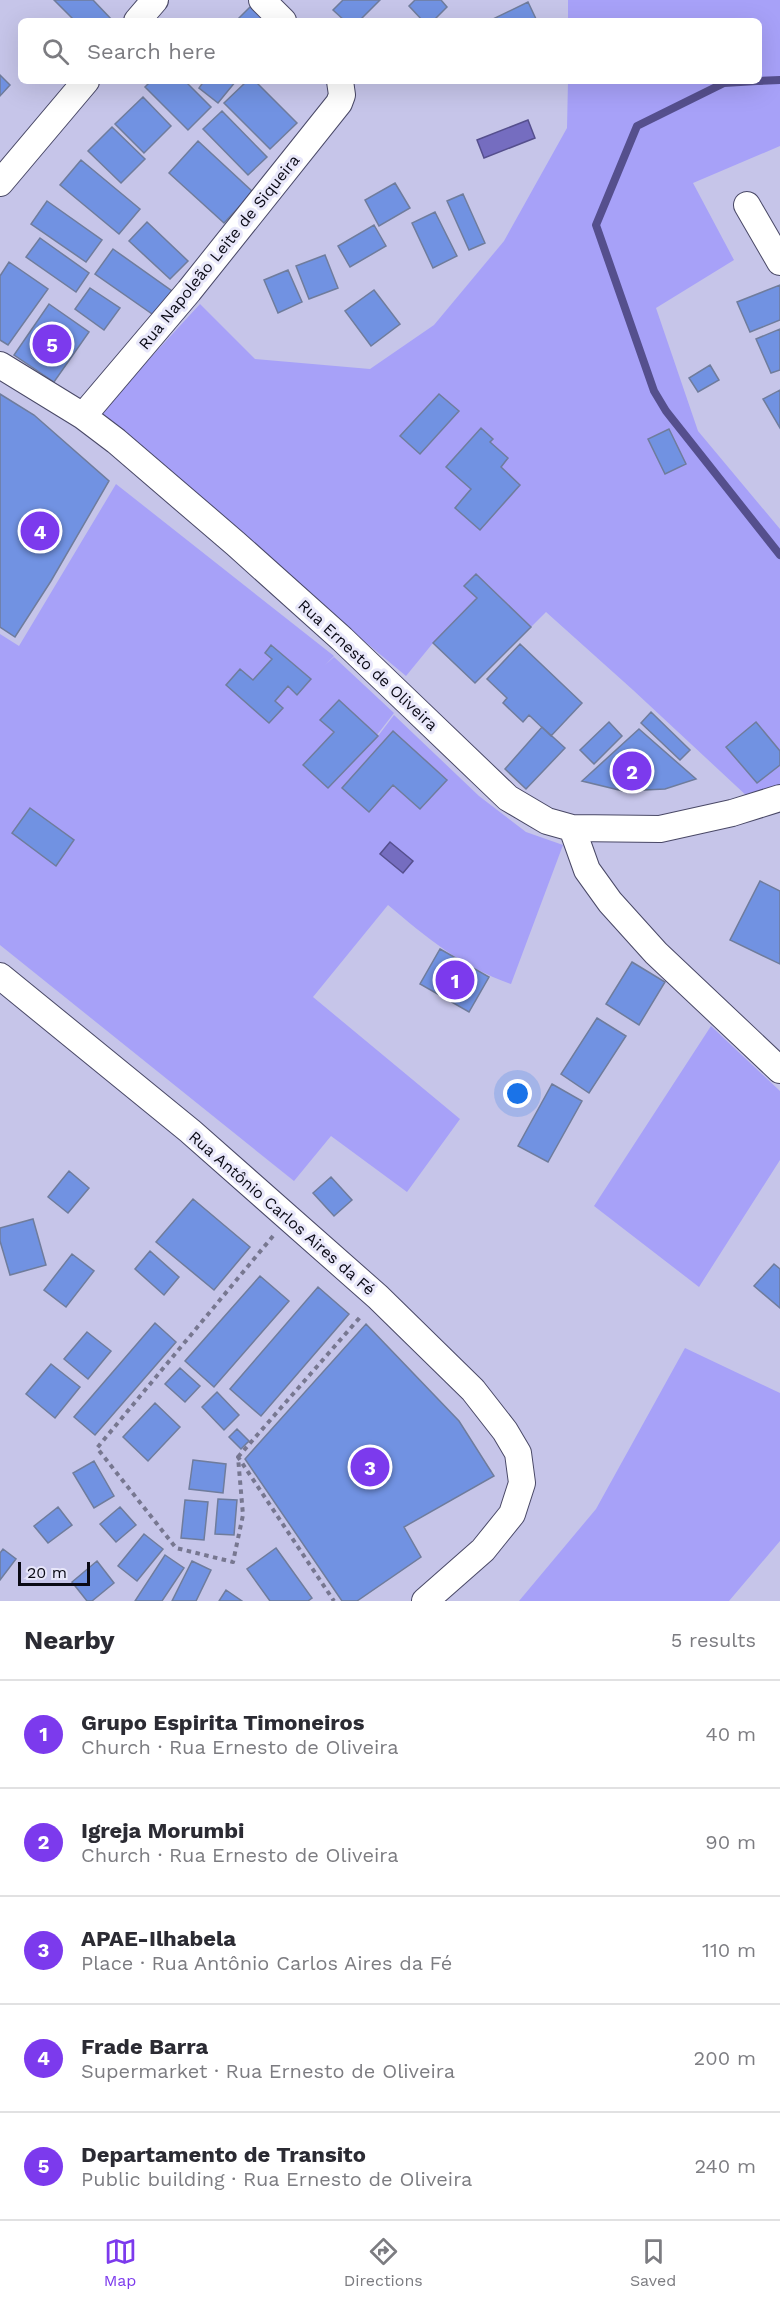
<!DOCTYPE html>
<meta charset="utf-8">
<style>
:root{--surface:#fff;--page:#f2f2f3;--text:#2b2b33;--muted:#7c7c81;--line:#e1e1e2;--accent:#7c3aed}
body{margin:0;font-family:"Work Sans",sans-serif;background:var(--page);color:var(--text)}
.scale{position:absolute;left:18px;bottom:15px;width:72px;box-sizing:border-box;padding-left:6px;border:3px solid #0a0a15;border-top:0;font-size:16px;line-height:21px;white-space:nowrap;color:#0a0a15;-webkit-text-stroke:4px #e8e7fa;paint-order:stroke}
.you{position:absolute;left:518px;top:1094px;width:21px;height:21px;margin:-15px;border:4px solid #fff;border-radius:50%;background:#1a73e8;box-shadow:0 0 0 9px #1a73e833}
.badge{display:grid;place-items:center;width:39px;height:39px;border-radius:50%;background:var(--accent);color:#fff;font-size:20px;font-weight:700}
.pin{position:absolute;translate:-50% -50%;border:3px solid #fff;box-shadow:0 2px 6px #0006}
.list{margin:0;padding:0;list-style:none}
h2{display:flex;justify-content:space-between;align-items:center;height:78px;margin:0;padding:0 24px;font-size:26px}
h2 small{font-size:20px;font-weight:400;color:var(--muted)}
.list li{display:grid;grid-template-columns:39px 1fr auto;gap:18px;align-items:center;box-sizing:border-box;height:108px;padding:0 24px;border-top:2px solid var(--line)}
.list b{display:block;font-size:22px;white-space:nowrap}
.list p{margin:0;font-size:20px;white-space:nowrap;color:var(--muted)}
.list em{font-size:20px;font-style:normal;color:var(--muted)}
.icon{flex:none;width:33px;height:33px;fill:none;stroke:currentColor;stroke-width:2;stroke-linecap:round;stroke-linejoin:round}
.map{position:relative;flex:none;width:780px;height:1601px;overflow:hidden}
.search{position:absolute;background:var(--surface);box-shadow:0 6px 24px #0002;left:18px;right:18px;top:18px;height:66px;display:flex;align-items:center;gap:15px;box-sizing:border-box;padding:0 21px;border-radius:9px;color:var(--muted);font-size:22px}
.sheet{height:618px;background:var(--surface)}
nav{display:flex;justify-content:space-around;align-items:center;box-sizing:border-box;height:84px;border-top:2px solid var(--line);background:var(--surface);font-size:16px;color:var(--muted)}
nav a{display:grid;justify-items:center;gap:3px}
nav .on{color:var(--accent)}
.map>svg:first-child{display:block}
</style>
<div class="map">
<svg width="780" height="1601" viewBox="0 0 780 1601">
<rect width="100%" height="100%" fill="#c6c5e9"/>
<!-- green -->
<path fill="#a7a1f8" fill-rule="evenodd" d="M568,0H780V146L693,183L734,260L656,308L698,431L780,529V788L749,798L633,690L546,612L531,627L476,574L464,586L477,598L433,643L406,676L96,417L200,304L255,359L370,369L434,325L504,241L567,128L568,81H759V21H568Z
M116,484L334,656L325,665L334,657L394,713L377,735L339,700L321,720L334,732L328,787L378,736L394,715L479,796L526,832L563,845L511,984C462,967 427,938 388,905L313,997L460,1119L407,1192L331,1136L294,1181L0,945V634L19,646ZM272,645L311,679L297,694L288,686L275,701L282,708L240,669L253,680L272,659L265,653ZM393,732L447,779L420,809L393,785Z
M711,1026L780,1091V1160L699,1287L594,1206Z
M685,1348L780,1393V1541L729,1601H519L596,1509Z"/>
<!-- water -->
<path fill="#756dc0" stroke="#554f8d" stroke-width="1.5" d="M528,120L535,138L484,158L477,140Z
M390,842L413,861L403,873L380,854Z"/>
<g fill="none" stroke-linecap="round" stroke-linejoin="round">
<!-- stream -->
<path stroke="#554f8d" stroke-width="8" d="M757,81L724,83L637,126L596,225L654,391L666,411L780,555
M759,81L780,80"/>
</g>
<!-- building -->
<path fill="#7192e2" stroke="#6f7c9c" stroke-width="1.5" d="M54,0H93L113,21H75Z
M343,0H380L359,21H345L333,10Z
M415,0H441L447,7L433,21H423L409,6Z
M255,2L274,21H236Z
M528,2L537,21H489Z
M0,75L10,85L0,96Z
M151,81H185L211,107L188,130L145,87Z
M204,81H236L218,103L199,88Z
M247,81H255L297,123L270,149L224,103Z
M143,97L171,126L144,153L115,124Z
M222,111L267,157L248,175L203,129Z
M112,127L145,159L121,183L88,151Z
M198,141L253,192L224,223L169,173Z
M81,160L140,209L119,234L60,185Z
M395,183L410,208L379,226L365,200Z
M463,194L485,243L469,250L447,201Z
M47,201L102,240L86,262L31,224Z
M435,212L457,256L433,268L412,223Z
M147,222L188,261L170,279L129,241Z
M374,225L386,246L350,267L338,246Z
M40,238L89,273L76,292L26,257Z
M113,249L172,291L155,316L95,274Z
M325,255L338,288L309,299L296,266Z
M9,262L48,289L8,345L0,340V276Z
M288,270L302,302L278,313L264,280Z
M780,285V320L750,332L737,302Z
M90,288L120,308L104,330L75,309Z
M374,290L400,324L371,346L345,311Z
M49,304L89,332L54,382L14,355Z
M780,329V370L771,373L756,339Z
M710,365L719,380L698,392L689,378Z
M780,390V428L763,399Z
M0,394L34,415L109,481L51,581L15,637L0,627Z
M439,394L459,411L420,454L400,436Z
M481,428L493,439L490,442L508,458L501,467L520,485L480,530L455,508L471,489L446,467Z
M669,429L686,464L665,474L648,439Z
M476,574L531,627L475,683L433,643L477,598L464,586Z
M520,644L582,703L551,736L529,715L523,722L503,703L507,698L487,679Z
M271,645L311,679L297,695L288,686L275,701L283,708L269,723L226,685L240,669L253,680L272,659L265,653Z
M339,700L378,736L328,788L303,765L334,732L320,720Z
M651,712L690,750L680,760L641,723Z
M609,722L622,736L594,764L580,750Z
M756,722L780,751V765L757,783L726,747Z
M542,727L565,748L526,789L505,769Z
M639,729L696,779L665,789L623,791L582,781Z
M393,731L447,780L420,809L393,785L369,812L342,788Z
M30,808L74,840L56,866L12,833Z
M760,881L780,891V964L730,940Z
M440,949L489,977L469,1012L420,984Z
M632,962L665,982L639,1025L606,1004Z
M597,1018L626,1036L589,1093L561,1074Z
M552,1084L582,1101L548,1162L518,1146Z
M69,1171L89,1188L68,1213L48,1197Z
M331,1177L352,1200L334,1216L313,1193Z
M193,1199L250,1247L214,1290L156,1242Z
M33,1219L46,1265L10,1275L0,1241V1228Z
M150,1251L179,1277L164,1295L135,1269Z
M72,1254L94,1271L66,1307L44,1290Z
M774,1264L780,1269V1308L754,1286Z
M260,1276L289,1301L214,1387L185,1361Z
M318,1287L349,1314L261,1416L230,1389Z
M155,1323L176,1342L95,1435L74,1417Z
M366,1324L459,1421L494,1476L404,1527L421,1557L357,1601H342L245,1459Z
M87,1332L111,1351L88,1379L64,1359Z
M51,1364L80,1387L55,1418L26,1394Z
M180,1368L200,1386L185,1402L165,1384Z
M217,1392L239,1415L224,1430L202,1407Z
M155,1403L180,1427L148,1461L123,1437Z
M237,1429L249,1441L241,1449L229,1437Z
M193,1460L226,1464L223,1493L189,1489Z
M94,1461L114,1496L94,1508L73,1473Z
M218,1499L237,1500L234,1535L215,1534Z
M185,1500L208,1502L204,1540L181,1538Z
M58,1507L72,1525L48,1543L34,1526Z
M120,1507L136,1525L116,1542L100,1524Z
M144,1534L163,1549L137,1581L118,1566Z
M276,1548L312,1598L308,1601H270L247,1569Z
M3,1549L16,1559L0,1580V1553Z
M165,1555L184,1568L162,1601H135Z
M97,1561L114,1583L92,1601H87L72,1582Z
M192,1561L211,1570L196,1601H172Z
M226,1590L242,1601H219Z"/>
<g fill="none" stroke-linecap="round" stroke-linejoin="round">
<!-- street casing -->
<g stroke="#494866" stroke-width="28">
<path id="street" d="M262,0L283,21
M137,21L155,0
M0,183L86,81
M747,205L780,262
M0,365L83,416L116,441L236,544L342,639L508,798L547,821L572,828L660,829L732,813L780,798
M83,416L189,291L339,103L342,95L340,81
M572,828L587,870L610,902L656,953L780,1070
M0,976L190,1131L378,1297L473,1390L505,1431L518,1453L522,1483L512,1514L483,1550L425,1601"/>
</g>
<!-- path -->
<path stroke="#777790" stroke-width="4" stroke-dasharray="4.5 4.5" stroke-linecap="butt" d="M273,1236L97,1448L176,1548L233,1562L243,1515L238,1457L334,1601
M238,1457L362,1315"/>
<!-- street -->
<use href="#street" stroke="#fff" stroke-width="26"/>
</g>
<g text-anchor="middle" dominant-baseline="central" stroke-width="6" stroke-linejoin="round" paint-order="stroke">
<!-- street labels -->
<g font-size="16" fill="#0a0a15" stroke="#e8e7fa">
<text transform="translate(219 252) rotate(-51)">Rua Napoleão Leite de Siqueira</text>
<text transform="translate(368 665) rotate(43)">Rua Ernesto de Oliveira</text>
<text transform="translate(282 1213) rotate(41)">Rua Antônio Carlos Aires da Fé</text>
</g>
</g>
</svg>
<div class="scale">20 m</div>
<div class="you"></div>
<div class="pin badge" style="left:455px;top:980px">1</div>
<div class="pin badge" style="left:632px;top:771px">2</div>
<div class="pin badge" style="left:370px;top:1467px">3</div>
<div class="pin badge" style="left:40px;top:531px">4</div>
<div class="pin badge" style="left:52px;top:344px">5</div>
<div class="search"><svg class="icon" aria-label="search" viewBox="0 0 24 24"><circle cx="10" cy="10" r="6"/><path d="M15 15l6 6"/></svg>Search here</div>
</div>
<section class="sheet">
<h2>Nearby<small>5 results</small></h2>
<ul class="list">
<li><span class="badge">1</span><div><b>Grupo Espirita Timoneiros</b><p>Church · Rua Ernesto de Oliveira</p></div><em>40 m</em></li>
<li><span class="badge">2</span><div><b>Igreja Morumbi</b><p>Church · Rua Ernesto de Oliveira</p></div><em>90 m</em></li>
<li><span class="badge">3</span><div><b>APAE-Ilhabela</b><p>Place · Rua Antônio Carlos Aires da Fé</p></div><em>110 m</em></li>
<li><span class="badge">4</span><div><b>Frade Barra</b><p>Supermarket · Rua Ernesto de Oliveira</p></div><em>200 m</em></li>
<li><span class="badge">5</span><div><b>Departamento de Transito</b><p>Public building · Rua Ernesto de Oliveira</p></div><em>240 m</em></li>
</ul>
</section>
<nav>
<a class="on"><svg class="icon" aria-label="map" viewBox="0 0 24 24"><path d="M3 6l6-2 6 2 6-2v14l-6 2-6-2-6 2zM9 4v14M15 6v14"/></svg>Map</a>
<a><svg class="icon" aria-label="directions" viewBox="0 0 24 24"><path d="M12 3l9 9-9 9-9-9zM9 14v-3h6M13 9l2 2-2 2"/></svg>Directions</a>
<a><svg class="icon" aria-label="saved" viewBox="0 0 24 24"><path d="M7 4h10v16l-5-4-5 4z"/></svg>Saved</a>
</nav>
